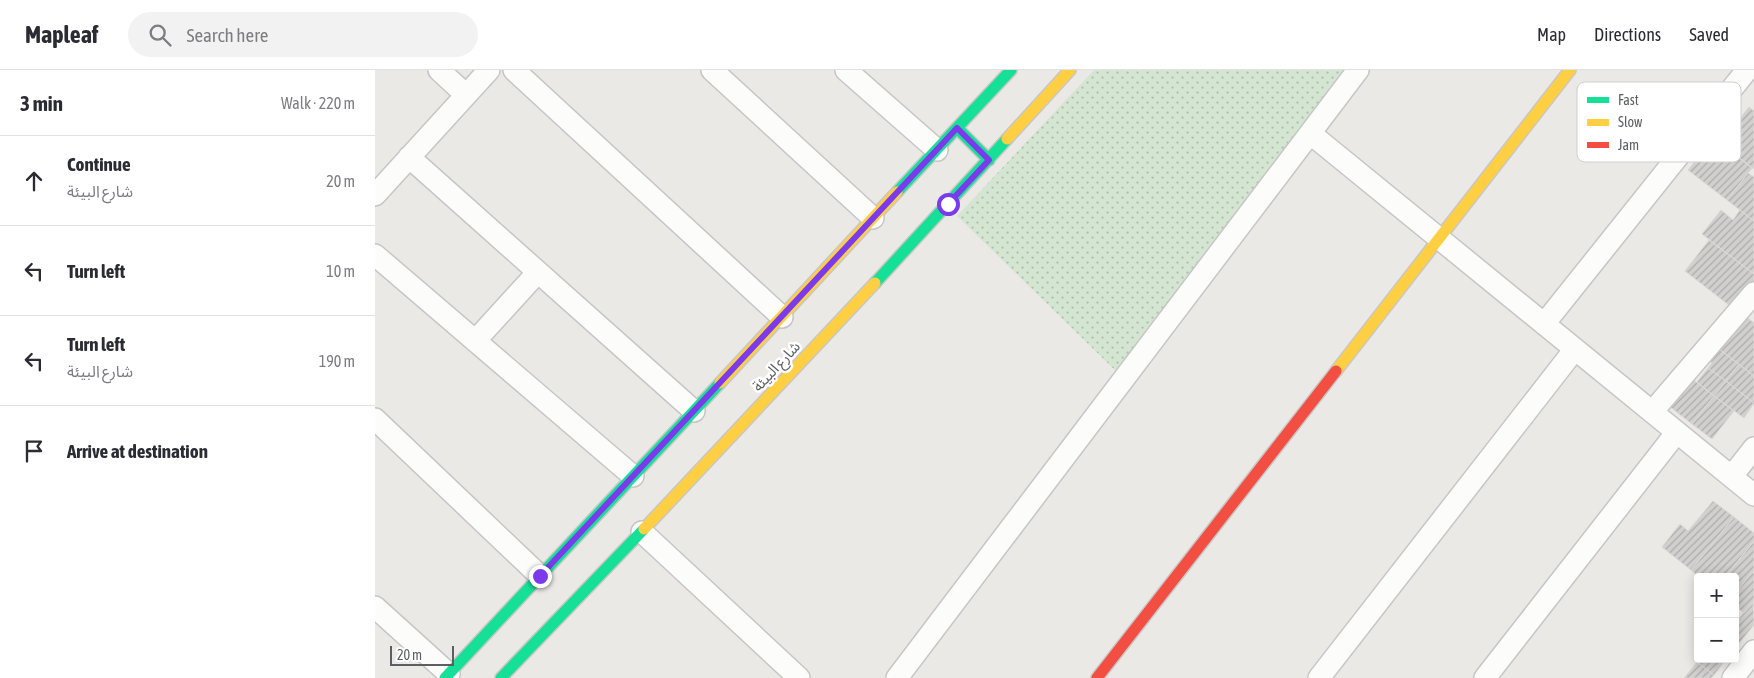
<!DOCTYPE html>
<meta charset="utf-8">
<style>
:root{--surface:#fff;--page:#f2f2f3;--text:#2b2b33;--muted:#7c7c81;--line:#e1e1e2}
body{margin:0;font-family:"Asap Condensed","Noto Sans Arabic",sans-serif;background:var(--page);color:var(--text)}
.controls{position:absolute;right:15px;bottom:15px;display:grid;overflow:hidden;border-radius:5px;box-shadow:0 2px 12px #0003}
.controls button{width:45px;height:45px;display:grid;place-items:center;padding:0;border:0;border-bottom:1px solid var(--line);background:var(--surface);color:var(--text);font:25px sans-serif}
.scale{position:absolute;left:15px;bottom:12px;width:64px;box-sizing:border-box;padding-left:5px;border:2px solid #5b5e63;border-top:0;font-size:14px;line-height:18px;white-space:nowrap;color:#5b5e63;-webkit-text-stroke:4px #fff;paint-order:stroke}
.stop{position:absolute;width:15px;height:15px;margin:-11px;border:4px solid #7c3aed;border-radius:50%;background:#fff}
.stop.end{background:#7c3aed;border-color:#fff;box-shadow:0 1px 5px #0008}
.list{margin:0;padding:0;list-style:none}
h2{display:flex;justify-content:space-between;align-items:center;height:65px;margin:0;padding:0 20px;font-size:21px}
h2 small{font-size:16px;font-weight:400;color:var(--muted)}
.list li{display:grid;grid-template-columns:32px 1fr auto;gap:15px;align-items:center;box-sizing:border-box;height:90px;padding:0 20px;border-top:1px solid var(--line)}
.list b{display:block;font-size:19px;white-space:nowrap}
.list p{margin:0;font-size:16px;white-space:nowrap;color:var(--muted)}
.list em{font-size:16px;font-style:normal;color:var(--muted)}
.icon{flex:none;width:28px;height:28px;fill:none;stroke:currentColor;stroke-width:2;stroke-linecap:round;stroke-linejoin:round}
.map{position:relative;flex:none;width:1379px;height:608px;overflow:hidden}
header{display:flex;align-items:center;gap:30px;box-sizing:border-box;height:70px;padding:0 25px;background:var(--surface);border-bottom:1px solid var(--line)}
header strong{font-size:24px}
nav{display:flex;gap:28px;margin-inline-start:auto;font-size:18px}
.search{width:350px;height:45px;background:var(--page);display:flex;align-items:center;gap:12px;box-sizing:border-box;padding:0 18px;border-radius:28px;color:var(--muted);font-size:19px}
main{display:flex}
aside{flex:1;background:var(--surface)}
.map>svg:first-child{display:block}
</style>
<header>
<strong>Mapleaf</strong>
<div class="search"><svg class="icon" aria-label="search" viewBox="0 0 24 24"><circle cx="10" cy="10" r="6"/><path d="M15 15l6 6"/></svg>Search here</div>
<nav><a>Map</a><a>Directions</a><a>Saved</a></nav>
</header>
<main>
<aside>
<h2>3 min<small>Walk · 220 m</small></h2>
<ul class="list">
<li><svg class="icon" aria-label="ahead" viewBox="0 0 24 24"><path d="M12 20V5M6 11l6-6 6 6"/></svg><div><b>Continue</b><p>شارع البيئة</p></div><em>20 m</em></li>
<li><svg class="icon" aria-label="left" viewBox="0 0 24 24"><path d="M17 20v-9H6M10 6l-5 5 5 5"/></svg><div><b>Turn left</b></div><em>10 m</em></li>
<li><svg class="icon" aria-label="left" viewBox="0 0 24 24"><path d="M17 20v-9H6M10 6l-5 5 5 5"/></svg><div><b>Turn left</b><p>شارع البيئة</p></div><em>190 m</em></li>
<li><svg class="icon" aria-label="arrive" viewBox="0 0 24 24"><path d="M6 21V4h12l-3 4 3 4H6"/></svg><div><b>Arrive at destination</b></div></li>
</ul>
</aside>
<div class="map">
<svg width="1379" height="608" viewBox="0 0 1379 608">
<defs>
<pattern id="green-dots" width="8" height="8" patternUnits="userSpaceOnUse" patternTransform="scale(1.25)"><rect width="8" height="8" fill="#d4e6d1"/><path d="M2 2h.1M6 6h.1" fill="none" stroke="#afbead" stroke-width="1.8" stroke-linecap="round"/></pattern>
<pattern id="building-hatch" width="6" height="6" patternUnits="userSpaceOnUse" patternTransform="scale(1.25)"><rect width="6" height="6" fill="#d1d0ce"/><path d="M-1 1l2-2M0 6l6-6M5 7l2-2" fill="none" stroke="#adacab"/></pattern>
</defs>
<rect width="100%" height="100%" fill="#ebe9e5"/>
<!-- green -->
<path fill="url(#green-dots)" d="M719,0H981L749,309L582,146Z"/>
<!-- building -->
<path fill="url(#building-hatch)" stroke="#dad8d4" d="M1374,37L1379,41V99L1345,73Z
M1338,68L1377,98L1352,130L1313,100Z
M1373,103L1379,107V151L1352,130Z
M1346,140L1358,150L1365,140L1379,151V204L1327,164Z
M1334,170L1379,204V213L1359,239L1310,201Z
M1369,245L1379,253V306L1340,276Z
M1340,276L1364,294L1351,311L1333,298L1337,293L1330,288Z
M1364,294L1379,306V333L1351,311Z
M1333,298L1351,311L1339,326L1322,312Z
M1316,308L1339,326L1317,354L1294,336Z
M1351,311L1379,333L1369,348L1339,326Z
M1339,326L1359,341L1337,369L1317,354Z
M1338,431L1359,447L1316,500L1287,477L1305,454L1313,461Z
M1359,447L1379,463V471L1350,507H1324L1316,500Z
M1379,471V503L1377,502L1360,524V507H1350Z
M1377,502L1379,503V532L1369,543L1360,536V524Z
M1378,531L1379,555L1360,578V550L1362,551Z
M1324,589H1351L1339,605L1322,592Z
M1322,592L1339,605L1336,608H1309Z"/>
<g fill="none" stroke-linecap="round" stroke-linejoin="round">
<!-- street casing -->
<g stroke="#c6c6c6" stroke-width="24">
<path id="street" d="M64,0L91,25
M139,0L407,247
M337,0L498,148
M471,0L562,80
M936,64L1379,425
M34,87L319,341
M0,125L114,0
M0,185L258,406
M1169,254L1372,0
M100,271L163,202
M1277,342L1379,223
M0,349L165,506
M1357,406L1379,378
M267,462L424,608
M0,537L74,604
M522,608L983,0
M944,608L1200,279
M1110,608L1302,362
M1358,608L1379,581"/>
</g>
<!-- fast casing -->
<g stroke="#c7c7c7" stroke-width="14">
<path id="fast" d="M582,58L614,90
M522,122L636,0
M500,213L632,69
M70,608L345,313
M126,608L269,459"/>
</g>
<!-- slow casing -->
<g stroke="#c7c7c7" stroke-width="14">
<path id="slow" d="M632,69L695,0
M961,301L1195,0
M345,313L522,122
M269,459L500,213"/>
</g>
<!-- jam casing -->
<g stroke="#c7c7c7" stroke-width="14">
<path id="jam" d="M722,608L961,301"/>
</g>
<!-- street -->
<use href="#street" stroke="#fcfcfb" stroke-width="21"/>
<!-- fast -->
<use href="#fast" stroke="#16e098" stroke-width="11"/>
<!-- slow -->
<use href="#slow" stroke="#ffcf43" stroke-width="11"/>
<!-- jam -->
<use href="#jam" stroke="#f24e42" stroke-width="11"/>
</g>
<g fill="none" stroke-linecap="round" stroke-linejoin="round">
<!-- route -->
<path stroke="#7c3aed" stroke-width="6" d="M165,506L582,58L614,90L573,134"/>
</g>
<g text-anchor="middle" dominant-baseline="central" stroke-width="5" stroke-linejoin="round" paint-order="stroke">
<!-- street labels -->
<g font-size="15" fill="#5b5e63" stroke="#fff">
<text transform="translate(401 296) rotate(-47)">شارع البيئة</text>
</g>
</g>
<!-- legend -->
<rect x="1202" y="12" width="164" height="80" rx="8" fill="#fff" stroke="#cecfd0" stroke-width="1"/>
<rect x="1212" y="27" width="22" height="6" fill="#16e098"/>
<rect x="1212" y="49" width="22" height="7" fill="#ffcf43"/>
<rect x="1212" y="72" width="22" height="6" fill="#f24e42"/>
<g font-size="14" fill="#5b5e63">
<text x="1243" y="35">Fast</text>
<text x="1243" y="57">Slow</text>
<text x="1243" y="80">Jam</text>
</g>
</svg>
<div class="controls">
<button>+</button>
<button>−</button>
</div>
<div class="scale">20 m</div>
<div class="stop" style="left:573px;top:134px"></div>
<div class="stop end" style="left:165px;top:506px"></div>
</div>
</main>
